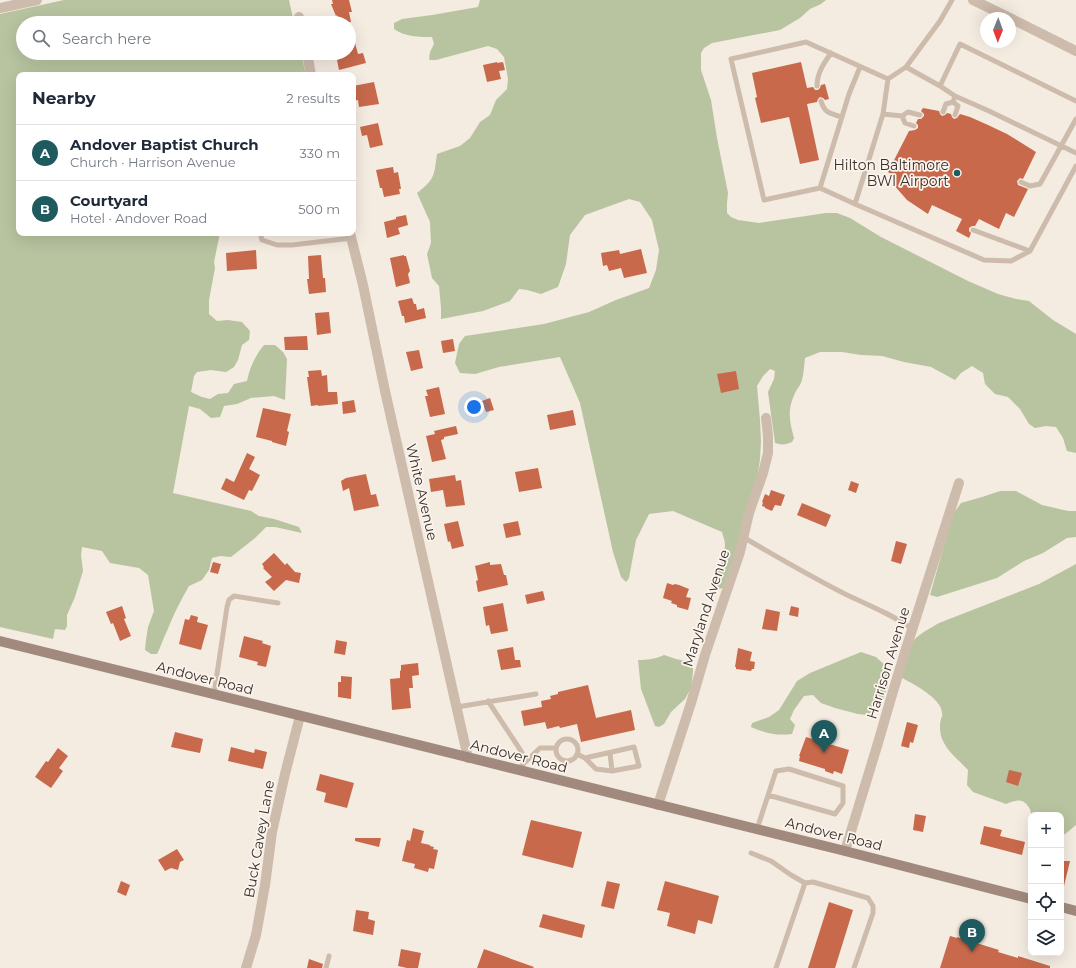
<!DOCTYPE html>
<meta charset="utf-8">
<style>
:root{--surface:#fff;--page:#f2f2f3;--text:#1f2937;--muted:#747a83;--line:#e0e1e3;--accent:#1f5a5e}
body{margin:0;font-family:Montserrat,sans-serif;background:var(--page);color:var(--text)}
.controls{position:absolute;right:12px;bottom:12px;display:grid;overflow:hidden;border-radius:8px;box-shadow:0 4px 16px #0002}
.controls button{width:36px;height:36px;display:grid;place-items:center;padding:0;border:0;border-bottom:1px solid var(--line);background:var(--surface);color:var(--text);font:20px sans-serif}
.compass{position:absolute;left:980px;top:12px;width:36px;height:36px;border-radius:50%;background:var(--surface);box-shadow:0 4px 16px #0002;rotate:181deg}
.you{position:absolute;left:474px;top:407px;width:14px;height:14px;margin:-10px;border:3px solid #fff;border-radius:50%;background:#1a73e8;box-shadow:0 0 0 6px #1a73e833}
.badge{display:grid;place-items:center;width:26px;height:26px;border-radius:50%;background:var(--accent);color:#fff;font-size:13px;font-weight:700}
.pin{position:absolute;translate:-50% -33px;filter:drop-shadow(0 1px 2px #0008)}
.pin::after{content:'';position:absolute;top:21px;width:14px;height:12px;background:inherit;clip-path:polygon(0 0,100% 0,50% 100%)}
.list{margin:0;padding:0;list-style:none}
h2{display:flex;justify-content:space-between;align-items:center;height:52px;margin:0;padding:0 16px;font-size:17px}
h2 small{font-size:13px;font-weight:400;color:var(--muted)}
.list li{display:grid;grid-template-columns:26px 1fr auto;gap:12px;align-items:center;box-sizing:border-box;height:56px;padding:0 16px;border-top:1px solid var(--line)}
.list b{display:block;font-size:15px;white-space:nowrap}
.list p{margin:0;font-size:13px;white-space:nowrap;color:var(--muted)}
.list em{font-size:13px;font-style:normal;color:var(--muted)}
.icon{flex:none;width:22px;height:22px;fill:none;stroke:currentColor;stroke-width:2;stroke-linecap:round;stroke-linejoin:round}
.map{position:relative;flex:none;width:1076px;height:968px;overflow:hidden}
.search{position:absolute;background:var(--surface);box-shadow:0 4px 16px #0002;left:16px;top:16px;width:340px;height:44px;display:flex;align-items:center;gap:10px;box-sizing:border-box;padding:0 14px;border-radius:22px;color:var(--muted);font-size:15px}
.panel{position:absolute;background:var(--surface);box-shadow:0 4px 16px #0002;left:16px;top:72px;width:340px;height:164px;border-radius:8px}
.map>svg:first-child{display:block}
</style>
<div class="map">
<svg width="1076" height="968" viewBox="0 0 1076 968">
<rect width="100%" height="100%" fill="#f4ebe1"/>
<!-- green -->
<path fill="#b8c4a0" d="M64,0H289L294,23H23V53H301L306,75H19V233H220L214,262L215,268L209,300V314L217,321L228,320L242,322L250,331L249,340L242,345L238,360L234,367L226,372L211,370L197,372L194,376L191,392L202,397L210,399L218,394L228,393L234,384L247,381C250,367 255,356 264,345H275L283,352L287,359L285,400L274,396L251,398L237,404L224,406L220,417L211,418L200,409L189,406L173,493L251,511L259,516L274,519L299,527L302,533L275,527H266L255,538L231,557L220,556L212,558L209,570L202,580L189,586C181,600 173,615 167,631C163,639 161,646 157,654H151L145,650L146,640L148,627L154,611L148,575L139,568L110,563L102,551L82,547L81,555L83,571L75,597L67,615V626L65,630L55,629L53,639L0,627V14Z
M480,0H826L821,4L810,9L800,18L780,30L712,43L704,48L701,53V70L711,100L717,138L728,193L727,203V213L731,217L738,220L759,223L826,213H837L850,218L881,237L968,281L998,294L1016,299L1029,301L1053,320L1076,334V453L1067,451L1063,438L1056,427L1046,426L1035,428L1029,424L1020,409L1008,397L995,394L985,384L983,373L972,366L961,373L955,380L931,367L904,362L882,356L861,355L842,352H820L805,358C804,365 804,373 802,380C801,384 798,388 796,391C787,409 789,420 794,438L792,442C786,445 781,445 775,443L768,392L774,379L775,371L770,369L763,376L757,386L760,420L761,441L760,459L757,480L739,544L723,588L718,589L714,583C717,571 725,558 725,545C725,541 723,536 722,532L673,511L649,514L636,540L629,578L626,582L621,577L613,552L580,403L560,357L499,367L475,374L460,373L455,363L459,344L465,336L544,324L589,312L616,300L649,288L656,270L659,250L652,220L640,202L629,199L585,215L570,235L566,264L558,287L541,294L527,290L519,289L510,301L483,311L441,319V308L439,286L432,278L427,254L431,243L430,222L417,193C435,179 434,176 437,154L460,146L470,138L480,122L490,115L496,100L507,89L508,79L504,57L497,49L488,46L436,60H429L430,52L434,44L432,37C418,37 406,37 394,29V23L402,19L432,15L478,7Z
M1000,491H1016L1042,505L1068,511H1076V537L1067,538L1043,553L1024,561L997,578L937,597L930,595L953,514L961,503L982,497Z
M1076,564V825L1065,834L1061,835V815H1031C1031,811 1030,809 1028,806C1022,797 1014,801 1006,804L973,792L967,785L968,770C960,761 950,754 944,743C940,737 939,726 941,719C942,715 943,718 942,713C942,699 914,684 902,678C904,669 909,646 915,639C922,632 931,628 939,623L1039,584Z
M861,652L876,657L888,668V686L883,700L877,708L872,713L866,715L858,714L835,708L821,703L813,695L804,696L794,710L790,719L795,725L792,734C776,736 765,733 751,727L752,723L769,717L779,710L797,681L810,673Z
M664,655L676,659L690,662L693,664V672L691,688L685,699L671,712L664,724L659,727L655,726L641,689L638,660C647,660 656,659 664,655Z"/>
<!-- building -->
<path fill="#c8694b" d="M332,0H349L352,12H349L351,22L339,23L337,15L336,16L331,4H333Z
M349,32H352L358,54L363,53L366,63L339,70L337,60L339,59L338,53H349Z
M497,62V63L503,62L505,70L499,71L501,79L487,82L483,65Z
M801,62L807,88L813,87L815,90H818L820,88L821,85L825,84L829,99L825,100L823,98L820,97L818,99L817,102L807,104L819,160L800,164L789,117L761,123L755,98L757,97L752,73Z
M374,82L379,104L359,107L358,100L353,101V86Z
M923,108L939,111L940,114L942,116L945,115L947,113L951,114L952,117L954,119L957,118L960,114L970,117L988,125L1007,134L1036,152L1023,179L1020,178L1017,181L1018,185L1028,189L1014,217L1006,213L999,229L979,219L975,226H972L969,228V231L971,233L969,238L956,231L962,219L932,205L928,214L907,200L893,184L889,178L891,174L888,172L909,131L915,130L918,128V125L916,123L918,119H921L924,116V114L921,111Z
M378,123L383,145L370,148L367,135L362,136L360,127Z
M393,167L394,173L398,172L401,189H399L400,194L384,197L382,188H380L376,170Z
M406,215L408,225L398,228L400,234L387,238L384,222L396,219V217Z
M641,249L647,273L624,278L621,268L609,271L607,265L603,266L601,253L619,250L620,254Z
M256,250L257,269L227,271L226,253Z
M321,255L323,278H325L326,292L309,294L307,279H309L308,256Z
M404,255V256H406L410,271L408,274L410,283L396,287L390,258Z
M412,298L414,304H416L417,310L424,308L426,318L405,323L404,316H402L398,301Z
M329,312L331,333L317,335L315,313Z
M307,336L308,350H285L284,337Z
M453,339L455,351L443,353L441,341Z
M419,350L423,368L411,371L406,352Z
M321,370L322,376L327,375L328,392H337L338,404L318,406V405L311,406L307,377H309L308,371Z
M736,371L739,389L721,393L717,374Z
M439,387L445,414L430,417L425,396H428L426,390Z
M490,398L494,410L486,412L482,401Z
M354,400L356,412L343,414L342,402Z
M263,408L291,414L287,431L289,432L286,446L272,442V441L256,437Z
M573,410L576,425L550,430L547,415Z
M456,426L458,434L444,437V439L441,440L446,459L432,462L426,436L435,434L434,431Z
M247,453L255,457L249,469L260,475L252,491L249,490L244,500L221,489L226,478L234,482Z
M538,468L542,488L519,492L515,472Z
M366,474L371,495L376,494L379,506L354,511L349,488L343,491L341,481L346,478Z
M455,475L456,481L461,480L465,505L446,507L443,490L431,492L429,479Z
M851,481L859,484L856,493L848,490Z
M771,490L785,495L781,506L775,505L772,511L765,508V507L762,506L763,502H762L765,494L769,496Z
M802,503L831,515L826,527L797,515Z
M458,521L464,546L452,549L450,541L448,542L444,524Z
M518,521L521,535L506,538L503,524Z
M896,541L907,544L901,564L891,561Z
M274,553L285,565L287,563L295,572L301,573L299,583L286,580L274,591L265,582L272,577L263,568L264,567L262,564Z
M213,562L221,564L218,574L210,572Z
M490,562V565L501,564L504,575H506L508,585L478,592L476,581L478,580L475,566Z
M667,583L673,585L675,584L679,585L689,589L686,597L691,598L688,610L677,607V605L671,603L672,601L663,598Z
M543,591L545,600L527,604L525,595Z
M503,603L508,631L491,634L489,625L486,626L483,607Z
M122,606L126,618L124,619L131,636L120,641L113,623L111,624L106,612Z
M791,606L799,608L798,617L789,615Z
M766,609L780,612L777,631L762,629Z
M191,615L198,617L197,622L208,625L201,650L179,644L185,619L189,620Z
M244,636L263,641L262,643L271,646L266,667L257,665L258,662L239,657Z
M336,640L347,642L345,655L334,653Z
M513,647L515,660H520L521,667L501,670L497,650Z
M738,648L752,652L750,661L755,662L754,669H752L751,671L736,669V667H735Z
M418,663L419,675L412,676L413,688H409L411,708L392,710L390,679L400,678V671L401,670V665Z
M341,676L352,677L351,699L338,697V682H341Z
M588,685L596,718L631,710L635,730L581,742L577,724L560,728L559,726L547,729L545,722L524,726L521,711L542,707L541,701L551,699L550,696L558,694V692Z
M907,722L918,725L913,743L910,742L909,748L901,746Z
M175,732L203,739L200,753L171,747Z
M806,737L849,750L842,774L834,771L833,774L825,771V769L799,761L800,756H799Z
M231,747L254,753L255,749L267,752L263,769L228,761Z
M58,748L68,756L59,768L63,771L51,788L35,777L46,761L48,762Z
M1009,770L1022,773L1018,786L1006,782Z
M320,774L354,783L347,808L324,802L326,793L316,790Z
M915,814L926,816L923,832L913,830Z
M531,820L582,832L573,868L522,855Z
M984,826L1002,830L1000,836L1025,842L1022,855L980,844Z
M413,828L424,831L421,843L430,845V846L434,847L433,849L438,850L434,869L429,868L428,872L414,868L415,864L402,861L407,840L410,841Z
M355,838H381L379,847L355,841Z
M177,849L184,860L180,862L178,870L171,868L165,871L158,860Z
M1061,861H1070L1064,886H1061Z
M121,881L130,885L126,896L117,892Z
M607,881L620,884L614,909L601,906Z
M665,881L719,896L712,924L698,920L695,934L667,926L670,913L657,910Z
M829,902L853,910L835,968H808Z
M356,910L369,912L368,919L375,921L373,935L353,931Z
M543,914L585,925L582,938L539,927Z
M950,936L957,938V937L999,950L998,952L1018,958V956L1050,966V968H940Z
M401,949L421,953L418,968H407L398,966Z
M484,949L534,967L533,968H477Z
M309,959L323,964L322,968H307Z"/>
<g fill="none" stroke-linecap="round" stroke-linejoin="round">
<!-- lane -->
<path stroke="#cdbbac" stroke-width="5" d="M906,67L940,86L955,96L989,111L1076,153
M888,79L883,114L855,204L984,260L1011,261L1030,251L1076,166
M817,86C817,73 824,63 831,53
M940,86L960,44L1076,101
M821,101C825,114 830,113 842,117
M943,112L946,104L953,102
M883,114L902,116L905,123L914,126
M955,115L958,106L953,102L955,96
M902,116L908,112L920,115
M1021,182L1030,186L1040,184L1076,119
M820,188L764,200L731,59L806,42L888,79L906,67L940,21L952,0
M855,204L820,188L849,94L860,67
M973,230L1030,251
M260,233L262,240L277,245H292L352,238
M743,537C777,557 810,576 845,594C868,605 892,614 912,629
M214,694L227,607L229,600L234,596L278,603
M488,701L521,751L526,761
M457,707L536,694
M556 750a11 11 0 1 1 22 0a11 11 0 1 1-22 0Z
M610,753L612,771
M577,754L585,758L634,747L639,766L612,771L596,769L585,758
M518,769L540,748H556
M757,829L776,771L789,769L843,786V803L835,814L768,795
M751,853L771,861L791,875L805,883L813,882L868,898L873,906V913L854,968
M326,968L329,956
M776,968L805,883"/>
<!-- street -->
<path stroke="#cdbbac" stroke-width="10" d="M973,0L1010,18
M0,8L37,0
M299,17L300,23
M1010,18L1076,51
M307,53L311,75
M350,233L363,285L385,391L468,758
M658,805L691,703L705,655L740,552L749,513L763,473L768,453V436L766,418
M845,851L878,743L891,698L905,652L959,483
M246,968L256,935L265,885L272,832L285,774L300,716"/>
<!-- secondary -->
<path stroke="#a18a7d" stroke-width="10" d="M0,641L845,851L1031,899
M1061,907L1076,911"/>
</g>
<!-- markers -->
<circle fill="#1f5a5e" stroke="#fbf5ee" stroke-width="1.5" cx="957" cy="173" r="4"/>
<g text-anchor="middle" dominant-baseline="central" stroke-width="3.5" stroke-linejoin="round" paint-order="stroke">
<!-- poi labels -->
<g font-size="14" fill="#3b302b" stroke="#fbf5ee" text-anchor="end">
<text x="949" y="165">Hilton Baltimore<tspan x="949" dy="16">BWI Airport</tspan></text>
</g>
<!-- street labels -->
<g font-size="14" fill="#3b302b" stroke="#fbf5ee">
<text transform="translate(422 492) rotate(77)">White Avenue</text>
<text transform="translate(706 608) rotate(-72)">Maryland Avenue</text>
<text transform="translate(888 663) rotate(-73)">Harrison Avenue</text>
<text transform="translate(205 678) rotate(14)">Andover Road</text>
<text transform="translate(519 756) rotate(14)">Andover Road</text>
<text transform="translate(834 834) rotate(14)">Andover Road</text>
<text transform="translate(259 839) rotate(-80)">Buck Cavey Lane</text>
</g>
</g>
</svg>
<div class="controls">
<button>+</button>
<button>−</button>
<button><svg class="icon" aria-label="locate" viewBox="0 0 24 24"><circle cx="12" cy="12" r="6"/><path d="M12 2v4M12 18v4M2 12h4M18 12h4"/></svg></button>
<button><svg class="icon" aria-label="layers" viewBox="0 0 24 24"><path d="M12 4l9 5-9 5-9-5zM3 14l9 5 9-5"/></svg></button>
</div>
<svg class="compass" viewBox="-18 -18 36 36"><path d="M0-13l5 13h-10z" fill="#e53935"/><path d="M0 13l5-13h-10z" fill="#747a83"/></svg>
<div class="you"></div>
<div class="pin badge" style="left:824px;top:753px">A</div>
<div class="pin badge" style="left:972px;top:952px">B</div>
<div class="search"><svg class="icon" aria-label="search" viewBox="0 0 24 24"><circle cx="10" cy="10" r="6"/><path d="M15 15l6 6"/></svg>Search here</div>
<section class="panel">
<h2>Nearby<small>2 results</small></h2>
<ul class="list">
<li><span class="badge">A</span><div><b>Andover Baptist Church</b><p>Church · Harrison Avenue</p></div><em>330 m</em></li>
<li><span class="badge">B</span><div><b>Courtyard</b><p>Hotel · Andover Road</p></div><em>500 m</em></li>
</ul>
</section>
</div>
